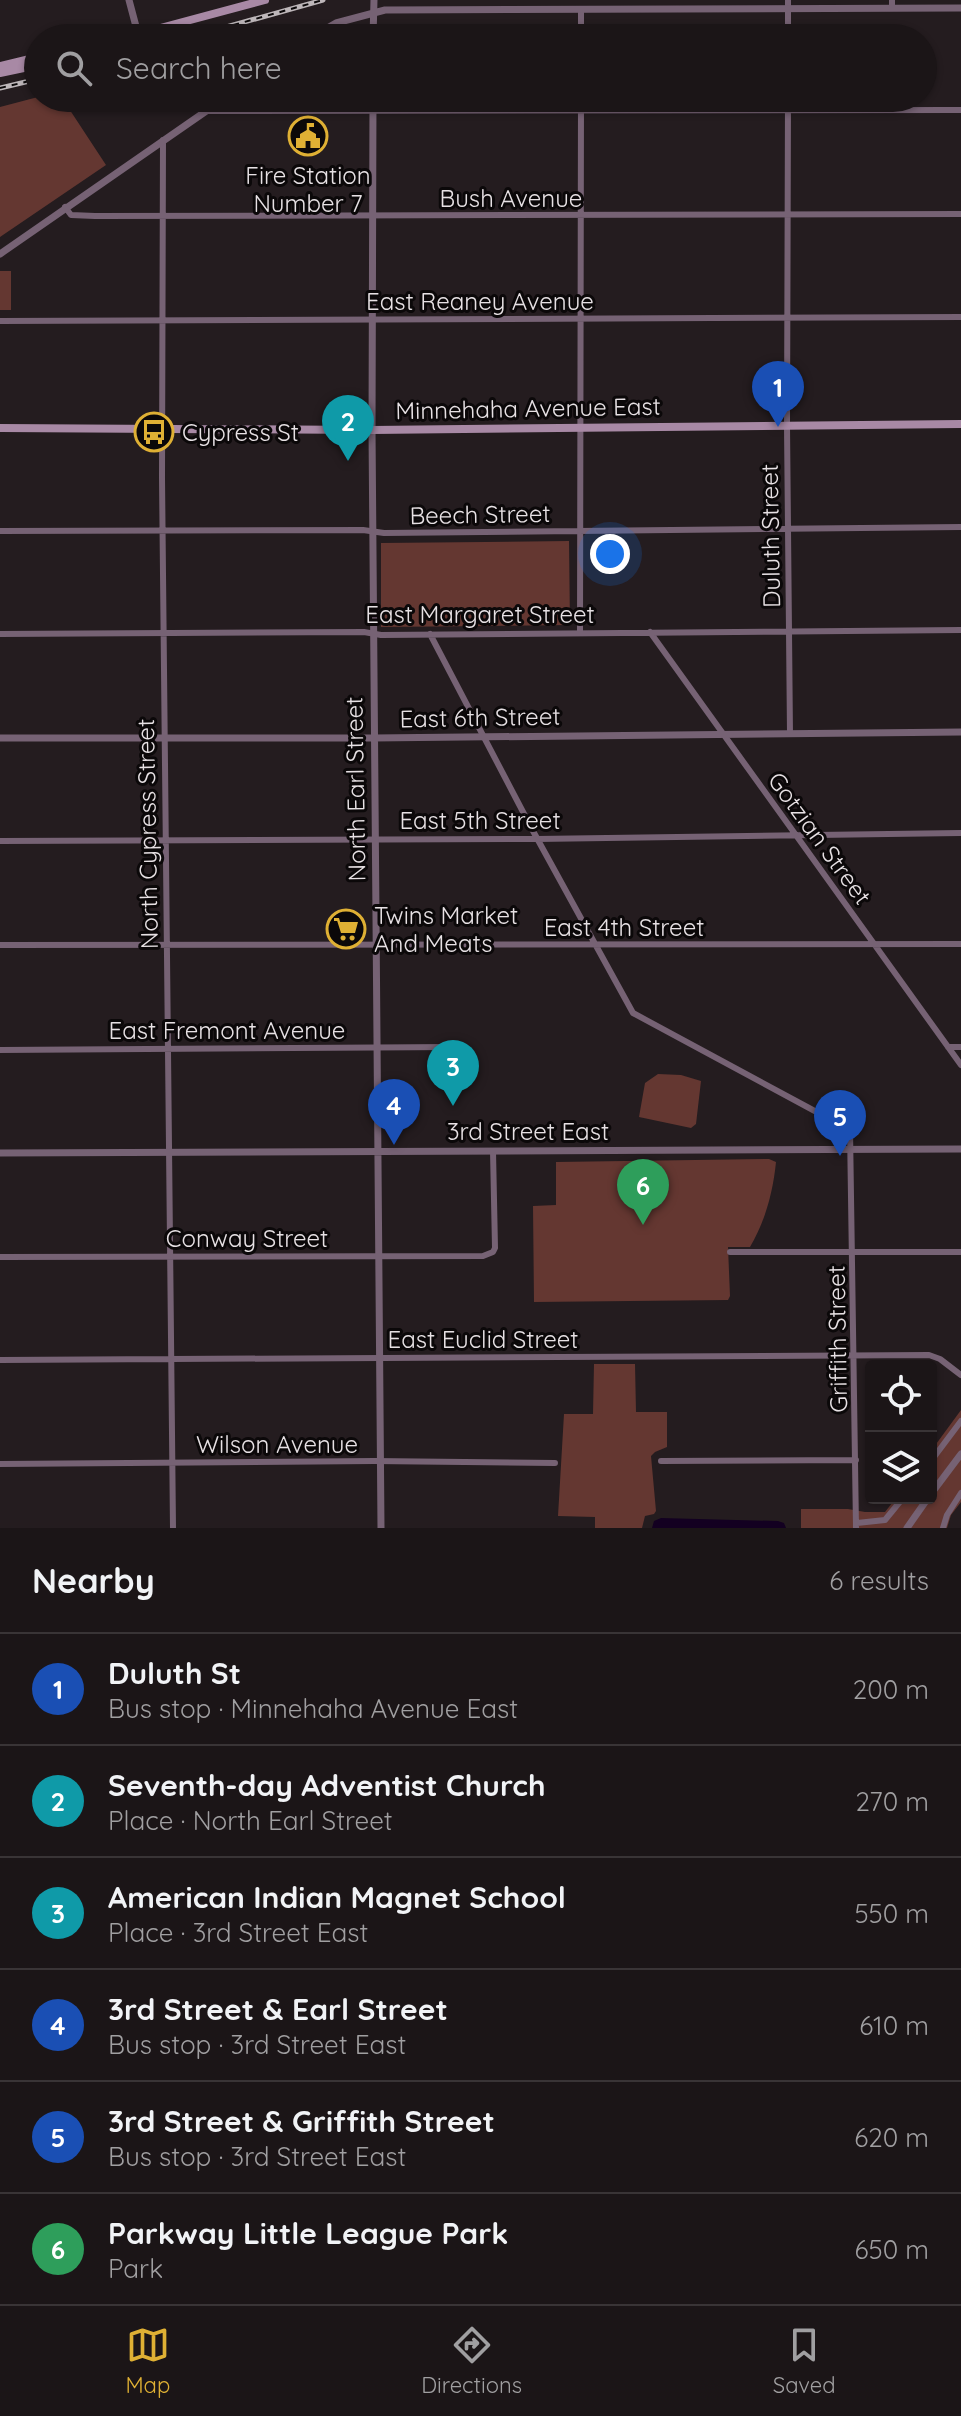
<!DOCTYPE html>
<meta charset="utf-8">
<style>
:root{--surface:#1b1517;--page:#241e20;--text:#f1f3f6;--muted:#a09fa1;--line:#393436;--accent:#dfb034}
body{margin:0;font-family:Quicksand,sans-serif;background:var(--page);color:var(--text)}
.controls{position:absolute;right:24px;bottom:24px;display:grid;overflow:hidden;border-radius:8px;box-shadow:0 2px 6px #0004}
.controls button{width:72px;height:72px;display:grid;place-items:center;padding:0;border:0;border-bottom:2px solid var(--line);background:var(--surface);color:var(--text);font:40px sans-serif}
.you{position:absolute;left:610px;top:554px;width:28px;height:28px;margin:-20px;border:6px solid #fff;border-radius:50%;background:#1a73e8;box-shadow:0 0 0 12px #1a73e833}
.badge{display:grid;place-items:center;width:52px;height:52px;border-radius:50%;background:var(--accent);color:#fff;font-size:26px;font-weight:700}
.pin{position:absolute;translate:-50% -66px;filter:drop-shadow(0 2px 4px #0008)}
.pin::after{content:'';position:absolute;top:42px;width:28px;height:24px;background:inherit;clip-path:polygon(0 0,100% 0,50% 100%)}
.list{margin:0;padding:0;list-style:none}
h2{display:flex;justify-content:space-between;align-items:center;height:104px;margin:0;padding:0 32px;font-size:34px}
h2 small{font-size:26px;font-weight:400;color:var(--muted)}
.list li{display:grid;grid-template-columns:52px 1fr auto;gap:24px;align-items:center;box-sizing:border-box;height:112px;padding:0 32px;border-top:2px solid var(--line)}
.list b{display:block;font-size:30px;white-space:nowrap}
.list p{margin:0;font-size:26px;white-space:nowrap;color:var(--muted)}
.list em{font-size:26px;font-style:normal;color:var(--muted)}
.icon{flex:none;width:44px;height:44px;fill:none;stroke:currentColor;stroke-width:2;stroke-linecap:round;stroke-linejoin:round}
.map{position:relative;flex:none;width:961px;height:1528px;overflow:hidden}
.search{position:absolute;background:var(--surface);box-shadow:0 2px 6px #0004;left:24px;right:24px;top:24px;height:88px;display:flex;align-items:center;gap:20px;box-sizing:border-box;padding:0 28px;border-radius:44px;color:var(--muted);font-size:30px}
.sheet{height:776px;background:var(--surface)}
nav{display:flex;justify-content:space-around;align-items:center;box-sizing:border-box;height:112px;border-top:2px solid var(--line);background:var(--surface);font-size:22px;color:var(--muted)}
nav a{display:grid;justify-items:center;gap:4px}
nav .on{color:var(--accent)}
.map>svg:first-child{display:block}
</style>
<div class="map">
<svg width="961" height="1528" viewBox="0 0 961 1528">
<rect width="100%" height="100%" fill="#241c1f"/>
<!-- green -->
<path fill="#643731" d="M38,97L62,98L106,165L0,237V107Z
M0,271H11V310H0Z
M569,541L570,625L381,627V543Z
M658,1074L681,1075L701,1081L696,1124L691,1128L639,1117L645,1083Z
M769,1159L776,1162C773,1192 765,1222 750,1247H728L730,1296L728,1300L534,1302L533,1206L556,1205V1162Z
M594,1364H635L636,1412H667V1447L655,1452L651,1456L656,1511L654,1514L645,1516L642,1528H595V1517L558,1516L564,1414H593Z
M961,1410V1502L951,1515L947,1528H801V1509H848L865,1512H885L896,1498H931V1451Z"/>
<!-- water -->
<path fill="#130021" d="M661,1518L778,1521L784,1523L786,1528H652L654,1521Z"/>
<g fill="none" stroke-linecap="round" stroke-linejoin="round">
<!-- minor -->
<path stroke="#766274" stroke-width="6" d="M892,0V8
M581,38V10
M788,38V0
M788,98L787,426L790,734
M207,111L961,110
M163,140L162,478L173,1528
M65,207L71,215L95,216L961,214
M0,321L961,317
M0,531L363,530L384,533L961,527
M580,632L581,98
M650,632L961,1065
M0,634L364,632L381,635L961,630
M430,634L533,831L633,1013L850,1130L856,1528
M0,841L537,839L961,833
M0,945L961,944
M948,1047H961
M0,1050L454,1047
M730,1252H961
M0,1257L483,1256L493,1252L495,1248L493,1151
M0,1360L929,1355L940,1359L961,1375
M661,1461L856,1460
M931,1461L961,1421
M0,1464L374,1461L555,1463
M857,1523L885,1520L903,1498
M943,1528L947,1515L961,1493"/>
<!-- tertiary -->
<path stroke="#766274" stroke-width="7" d="M129,0L138,34
M310,38L336,23L385,10L961,8
M373,38L374,0
M373,98L372,430L381,1528
M0,254L225,98
M0,738H374L961,732
M0,1153L961,1149
M931,1494L961,1454
M907,1528L928,1498"/>
<!-- secondary -->
<path stroke="#a889a5" stroke-width="8" d="M110,38L125,34H138L265,0
M0,66L38,57
M0,73L38,65
M0,428L372,430L961,424"/>
<!-- rail casing -->
<g stroke="#bdb6b9" stroke-width="5">
<path id="rail" d="M187,38L323,0
M0,88L38,79"/>
</g>
<!-- rail -->
<use href="#rail" stroke="#0b0809" stroke-width="2" stroke-dasharray="6" stroke-linecap="butt"/>
</g>
<!-- icons -->
<defs>
<g id="civic-ring" transform="scale(2)"><circle r="9.5" fill="#0b0809" stroke="#dfb034" stroke-width="1.5"/><path d="M-.6-6.5H3V-4.5H.6V-3L4-1V1h2V6H-6V1h2V-1L-.6-3ZM-1.2 2.5V6h2.4V2.5Z" fill="#dfb034"/></g>
<g id="bus-ring" transform="scale(2)"><circle r="9.5" fill="#0b0809" stroke="#dfb034" stroke-width="1.5"/><path d="M-5-6H5V4H4V6H2V4H-2V6H-4V4H-5ZM-3.5-4V0h7V-4ZM-3.5 1.2v1.5H-2V1.2ZM2 1.2v1.5H3.5V1.2Z" fill="#dfb034"/></g>
<g id="supermarket-ring" transform="scale(2)"><circle r="9.5" fill="#0b0809" stroke="#dfb034" stroke-width="1.5"/><path d="M-6-5.5h2.5l.6 2H6L4.5 2H-2.5L-4.4-4H-6ZM-1.5 3.2a1.3 1.3 0 1 0 .1 0ZM3 3.2a1.3 1.3 0 1 0 .1 0Z" fill="#dfb034"/></g>
</defs>
<g fill-rule="evenodd">
<use href="#civic-ring" x="308" y="136"/>
<use href="#bus-ring" x="154" y="432"/>
<use href="#supermarket-ring" x="346" y="929"/>
</g>
<g text-anchor="middle" dominant-baseline="central" stroke-width="6" stroke-linejoin="round" paint-order="stroke">
<!-- poi labels -->
<g font-size="24" fill="#e7e1e4" stroke="#0b0809" text-anchor="start">
<text x="308" y="175" text-anchor="middle">Fire Station<tspan x="308" dy="28">Number 7</tspan></text>
<text x="182" y="432">Cypress St</text>
<text x="374" y="915">Twins Market<tspan x="374" dy="28">And Meats</tspan></text>
</g>
<!-- street labels -->
<g font-size="24" fill="#e7e1e4" stroke="#0b0809">
<text x="511" y="198">Bush Avenue</text>
<text x="480" y="301">East Reaney Avenue</text>
<text transform="translate(528 408) rotate(-1)">Minnehaha Avenue East</text>
<text transform="translate(480 514) rotate(-1)">Beech Street</text>
<text transform="translate(770 536) rotate(-91)">Duluth Street</text>
<text x="480" y="614">East Margaret Street</text>
<text transform="translate(480 717) rotate(-1)">East 6th Street</text>
<text transform="translate(355 789) rotate(-91)">North Earl Street</text>
<text x="480" y="820">East 5th Street</text>
<text transform="translate(147 834) rotate(-91)">North Cypress Street</text>
<text transform="translate(820 838) rotate(54)">Gotzian Street</text>
<text x="624" y="927">East 4th Street</text>
<text x="227" y="1030">East Fremont Avenue</text>
<text x="528" y="1131">3rd Street East</text>
<text x="247" y="1238">Conway Street</text>
<text x="483" y="1339">East Euclid Street</text>
<text transform="translate(837 1339) rotate(-91)">Griffith Street</text>
<text x="277" y="1444">Wilson Avenue</text>
</g>
</g>
</svg>
<div class="controls">
<button><svg class="icon" aria-label="locate" viewBox="0 0 24 24"><circle cx="12" cy="12" r="6"/><path d="M12 2v4M12 18v4M2 12h4M18 12h4"/></svg></button>
<button><svg class="icon" aria-label="layers" viewBox="0 0 24 24"><path d="M12 4l9 5-9 5-9-5zM3 14l9 5 9-5"/></svg></button>
</div>
<div class="you"></div>
<div class="pin badge" style="left:778px;top:427px;background:#1a4fb4">1</div>
<div class="pin badge" style="left:348px;top:461px;background:#0f9aa8">2</div>
<div class="pin badge" style="left:453px;top:1106px;background:#0f9aa8">3</div>
<div class="pin badge" style="left:394px;top:1145px;background:#1a4fb4">4</div>
<div class="pin badge" style="left:840px;top:1156px;background:#1a4fb4">5</div>
<div class="pin badge" style="left:643px;top:1225px;background:#2e9e5b">6</div>
<div class="search"><svg class="icon" aria-label="search" viewBox="0 0 24 24"><circle cx="10" cy="10" r="6"/><path d="M15 15l6 6"/></svg>Search here</div>
</div>
<section class="sheet">
<h2>Nearby<small>6 results</small></h2>
<ul class="list">
<li><span class="badge" style="background:#1a4fb4">1</span><div><b>Duluth St</b><p>Bus stop · Minnehaha Avenue East</p></div><em>200 m</em></li>
<li><span class="badge" style="background:#0f9aa8">2</span><div><b>Seventh-day Adventist Church</b><p>Place · North Earl Street</p></div><em>270 m</em></li>
<li><span class="badge" style="background:#0f9aa8">3</span><div><b>American Indian Magnet School</b><p>Place · 3rd Street East</p></div><em>550 m</em></li>
<li><span class="badge" style="background:#1a4fb4">4</span><div><b>3rd Street &amp; Earl Street</b><p>Bus stop · 3rd Street East</p></div><em>610 m</em></li>
<li><span class="badge" style="background:#1a4fb4">5</span><div><b>3rd Street &amp; Griffith Street</b><p>Bus stop · 3rd Street East</p></div><em>620 m</em></li>
<li><span class="badge" style="background:#2e9e5b">6</span><div><b>Parkway Little League Park</b><p>Park</p></div><em>650 m</em></li>
</ul>
</section>
<nav>
<a class="on"><svg class="icon" aria-label="map" viewBox="0 0 24 24"><path d="M3 6l6-2 6 2 6-2v14l-6 2-6-2-6 2zM9 4v14M15 6v14"/></svg>Map</a>
<a><svg class="icon" aria-label="directions" viewBox="0 0 24 24"><path d="M12 3l9 9-9 9-9-9zM9 14v-3h6M13 9l2 2-2 2"/></svg>Directions</a>
<a><svg class="icon" aria-label="saved" viewBox="0 0 24 24"><path d="M7 4h10v16l-5-4-5 4z"/></svg>Saved</a>
</nav>
